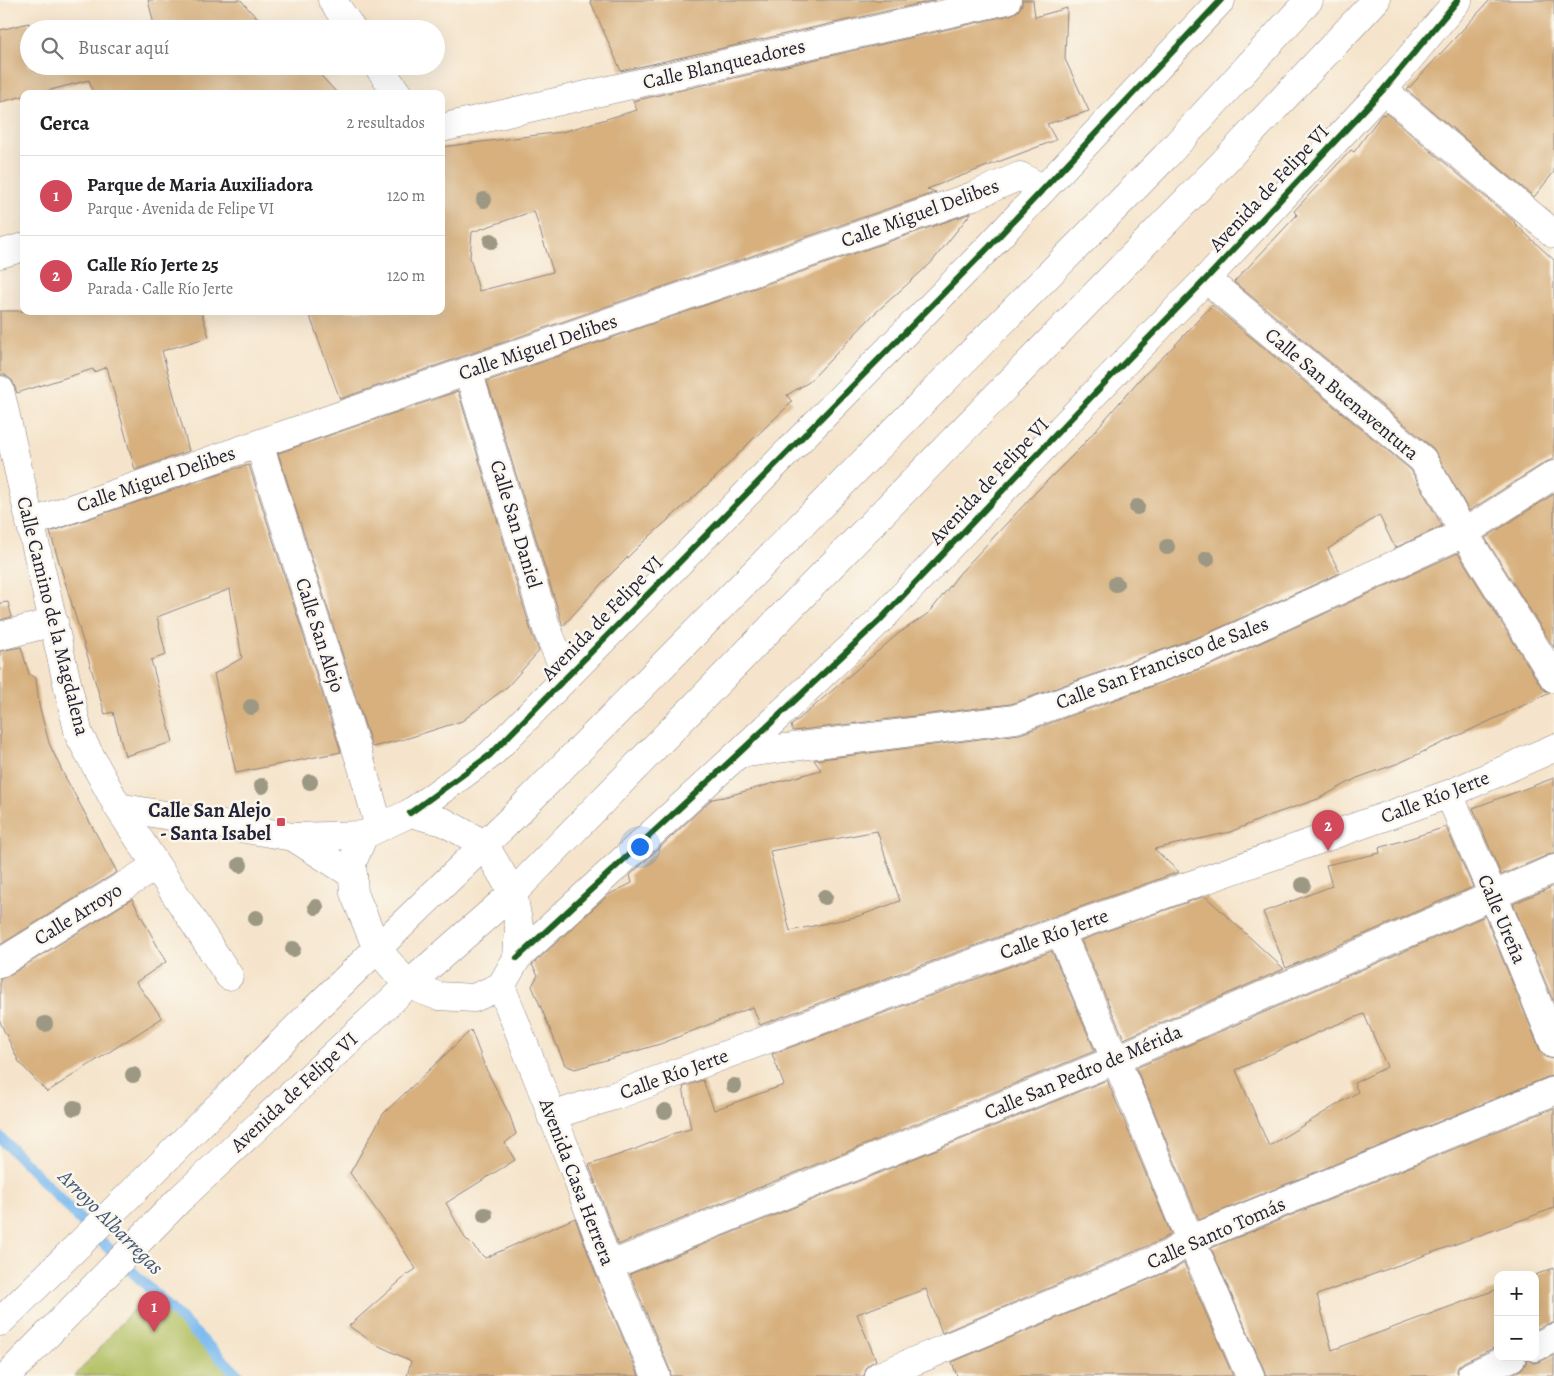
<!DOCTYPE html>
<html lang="es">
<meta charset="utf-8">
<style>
:root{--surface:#fff;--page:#f6f6f6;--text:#202124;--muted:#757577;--line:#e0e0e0;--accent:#d1495b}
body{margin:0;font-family:Alegreya,serif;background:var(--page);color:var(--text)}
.controls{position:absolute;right:15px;bottom:15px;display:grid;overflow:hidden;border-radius:10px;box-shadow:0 5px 20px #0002}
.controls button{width:45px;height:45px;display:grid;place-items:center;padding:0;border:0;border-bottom:1px solid var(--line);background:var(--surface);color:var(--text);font:25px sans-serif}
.you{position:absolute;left:639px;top:846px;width:18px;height:18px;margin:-12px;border:4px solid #fff;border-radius:50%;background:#1a73e8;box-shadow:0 0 0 8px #1a73e833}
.badge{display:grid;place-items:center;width:32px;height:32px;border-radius:50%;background:var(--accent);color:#fff;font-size:16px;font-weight:700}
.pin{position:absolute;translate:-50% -41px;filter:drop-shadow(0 1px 2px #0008)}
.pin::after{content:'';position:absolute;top:26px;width:18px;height:15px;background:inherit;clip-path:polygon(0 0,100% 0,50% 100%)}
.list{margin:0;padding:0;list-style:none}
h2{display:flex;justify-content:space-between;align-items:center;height:65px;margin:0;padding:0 20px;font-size:21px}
h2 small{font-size:16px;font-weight:400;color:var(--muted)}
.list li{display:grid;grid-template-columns:32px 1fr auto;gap:15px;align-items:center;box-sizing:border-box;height:80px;padding:0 20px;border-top:1px solid var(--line)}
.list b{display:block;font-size:19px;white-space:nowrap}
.list p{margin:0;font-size:16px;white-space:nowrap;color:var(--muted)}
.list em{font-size:16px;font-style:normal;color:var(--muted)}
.icon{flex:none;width:28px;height:28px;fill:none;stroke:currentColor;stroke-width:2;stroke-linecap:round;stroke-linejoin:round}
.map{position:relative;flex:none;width:1554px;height:1376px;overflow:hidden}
.search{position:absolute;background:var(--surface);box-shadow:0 5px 20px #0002;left:20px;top:20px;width:425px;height:55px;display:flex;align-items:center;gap:12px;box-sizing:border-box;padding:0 18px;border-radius:28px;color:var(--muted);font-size:19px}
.panel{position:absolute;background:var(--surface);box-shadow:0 5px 20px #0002;left:20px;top:90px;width:425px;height:225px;border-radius:10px}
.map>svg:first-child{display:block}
</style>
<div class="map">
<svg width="1554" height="1376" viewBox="0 0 1554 1376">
<rect width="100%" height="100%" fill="#fbf7ec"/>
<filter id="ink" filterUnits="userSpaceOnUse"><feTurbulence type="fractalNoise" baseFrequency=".02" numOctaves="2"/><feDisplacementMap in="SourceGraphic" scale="10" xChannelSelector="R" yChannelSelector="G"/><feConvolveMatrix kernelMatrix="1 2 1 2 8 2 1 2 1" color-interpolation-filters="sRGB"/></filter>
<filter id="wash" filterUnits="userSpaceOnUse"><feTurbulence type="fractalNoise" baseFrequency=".0096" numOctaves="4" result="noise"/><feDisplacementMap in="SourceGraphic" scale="20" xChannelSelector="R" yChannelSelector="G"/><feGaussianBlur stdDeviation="1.12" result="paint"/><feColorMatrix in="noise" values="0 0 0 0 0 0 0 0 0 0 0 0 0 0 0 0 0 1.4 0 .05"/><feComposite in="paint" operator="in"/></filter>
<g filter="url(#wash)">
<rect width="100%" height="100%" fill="#f5e4cb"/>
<!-- green -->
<path fill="#b2c063" stroke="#6a714f" d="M151,1289L239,1376H75Z"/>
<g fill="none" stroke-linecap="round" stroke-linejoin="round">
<!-- stream -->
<path stroke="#7abaef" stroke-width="11" d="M0,1137L98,1238L239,1376"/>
</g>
<g id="blocks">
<!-- building -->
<path fill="#d7b07e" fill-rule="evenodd" d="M148,0H241L251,12L271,29H155Z
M590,0H936L621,71Z
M1022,0H1033L1035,17L1067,8L1065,59L1089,111L1047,124L1056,140L927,189L936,192L340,399L308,311H441V147L562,132L637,110L633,101L1010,15L1018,11L1022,5ZM534,211L553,272L479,291L470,257L472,232Z
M1490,0H1554V172L1534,197L1407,90Z
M29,23L30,29H29V66H312L338,94H93L89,80L35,94H24V96L0,102V30Z
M1386,113L1515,222L1514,223L1554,260V459L1546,462L1469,511L1433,448L1234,282L1297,215L1294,211L1351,150L1354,152L1382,114L1384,115Z
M971,213L931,263L873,315L809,382L787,395L792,402L750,442L714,479L641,544L602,583L563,626L487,381Z
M1212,305L1411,470L1442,526L1395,548L1379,515L1328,549L1340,573L1204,635L1011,704L793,731L791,726L899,633L930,612L959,574L1037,491L1081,447L1139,380L1175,345Z
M0,311H201L209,337L162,351L189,451L135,470L107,367L94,372L93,369L17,393L12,380L5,375H0Z
M458,391L532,634L539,651L508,686L462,721L405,739L372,747L278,453Z
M249,465L341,752L236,773L214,674L242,658L230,589L157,617L166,655L151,660L173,742L125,756L113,712L105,714L50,532L227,471Z
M1554,494V648L1485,538Z
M1458,553L1541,686L1546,691L1550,693L1399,763L1357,778L1318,799L1271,815L1230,832L1154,849L1179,872L1055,916L760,1025L753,1007L660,1044L575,1069L565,1065L532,986L538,975L532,965L608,895L632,883L630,875L712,799L724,797L821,770L814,760L1020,734L1216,663ZM877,831L900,901L859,916L790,931L770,851Z
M8,602L12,617L0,620V603Z
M21,647L29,674L36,679L39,705L49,743L63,773L117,872L0,945V651Z
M1554,778V854L1548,855L1501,875L1473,808Z
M1446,827L1473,887L1286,968L1263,912L1332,886L1326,865L1380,853L1379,848Z
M1554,886V1003L1513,904Z
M1205,896L1284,969L1124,1039L1081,940Z
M132,899L166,962L136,982L162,1018L47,1092L19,1062L0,1022V979L8,976Z
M1485,916L1540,1050L1545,1057L1554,1059V1076L1548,1077L1199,1220L1136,1068ZM1364,1014L1387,1067L1354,1083L1358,1092L1269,1146L1236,1070L1330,1027Z
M1052,951L1095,1051L618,1245L589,1165L633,1150L675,1133L691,1129L683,1087L703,1080L714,1110L784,1085L772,1054Z
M471,1030L485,1067L510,1116L516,1134L505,1143L515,1160L446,1203L465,1238L485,1258L575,1218L595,1272L639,1376H407L411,1361L375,1344L349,1326L407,1275L416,1269L394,1235L350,1173L383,1114Z
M1107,1080L1171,1234L1160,1241L942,1333L926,1289L857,1314L876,1360L867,1366L864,1376H671L670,1370L630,1274Z
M1554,1108V1208L1317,1295L1332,1350L1498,1289V1346L1464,1362L1458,1367L1456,1376H1265L1264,1370L1211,1248Z
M1184,1263L1233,1376H957L952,1362L1174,1269Z
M1554,1268V1323L1547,1324L1535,1330V1275Z
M1554,1355V1376H1508L1519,1371L1524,1366L1527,1360L1534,1363L1541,1361Z"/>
</g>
</g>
<g filter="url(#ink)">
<use href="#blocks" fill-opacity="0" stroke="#8c8383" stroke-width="1"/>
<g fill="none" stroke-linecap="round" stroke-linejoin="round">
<!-- street casing -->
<g stroke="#8c8383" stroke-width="29">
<path id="street" d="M332,0L352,29
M378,66L398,94
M1383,90L1554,234
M441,128L1007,0
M0,254L24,247
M1206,279L1423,460L1464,533L1554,678
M468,371L547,629L567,677
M0,390L79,735L118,807L293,837L364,835
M259,444L362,767L379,827
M30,523L973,196L1020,176L1043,189
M0,636L54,622
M738,754L1015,719L1210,649L1464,533L1554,475
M1449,794L1493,895L1554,1044
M118,807L229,976
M410,813L490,755L989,247L1221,0
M293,837L353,875
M1060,931L1130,1093L1190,1240L1204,1269L1250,1376
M517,958L738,754L880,620L1095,393L1206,279L1383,90L1458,0
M0,963L156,866
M501,986L574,1170L609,1266L656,1376
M551,1116L617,1095L1060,931L1449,794L1554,748
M609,1266L1115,1060L1554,869
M1535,1347L1554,1338
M879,1376L1168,1255L1190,1240L1554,1091
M1471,1376L1512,1357"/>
</g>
<!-- highway casing -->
<g stroke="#8c8383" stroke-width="29">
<path id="highway" d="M410,813L444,822L484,844L513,893L519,927L517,958L501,986L474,998L438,996L408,985L377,949L354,893L352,863L364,835Z
M0,1322L156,1169L314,1010L513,817L1165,157L1309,0
M7,1376L180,1199L408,985L513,893L1221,165L1376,0"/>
</g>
<!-- street -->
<use href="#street" stroke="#fff" stroke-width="28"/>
<!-- highway -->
<use href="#highway" stroke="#fff" stroke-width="28"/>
<!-- cycleway casing -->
<g stroke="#fbf7ec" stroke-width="9">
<path id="cycleway" d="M410,813L490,755L989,247L1221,0
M517,958L738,754L880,620L1095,393L1206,279L1383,90L1458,0"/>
</g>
<!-- cycleway -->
<use href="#cycleway" stroke="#1b5e20" stroke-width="6"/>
</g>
<!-- trees -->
<g fill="#9c9884">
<circle cx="484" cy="200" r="8"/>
<circle cx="491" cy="241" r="8"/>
<circle cx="1137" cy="507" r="8"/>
<circle cx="1167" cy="547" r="8"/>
<circle cx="1207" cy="559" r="8"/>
<circle cx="1116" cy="584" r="8"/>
<circle cx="251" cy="707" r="8"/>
<circle cx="310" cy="782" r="8"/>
<circle cx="262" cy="786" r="8"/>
<circle cx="240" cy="865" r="8"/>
<circle cx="1303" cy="885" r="8"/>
<circle cx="825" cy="897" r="8"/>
<circle cx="316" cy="907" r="8"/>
<circle cx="256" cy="918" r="8"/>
<circle cx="293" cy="949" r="8"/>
<circle cx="45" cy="1024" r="8"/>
<circle cx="133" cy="1075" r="8"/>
<circle cx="734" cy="1086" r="8"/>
<circle cx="74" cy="1108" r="8"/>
<circle cx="665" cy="1111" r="8"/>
<circle cx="485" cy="1215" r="8"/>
</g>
</g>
<!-- markers -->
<rect fill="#d1495b" stroke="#fbf7ec" stroke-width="2" x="276" y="817" width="10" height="10" rx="2.5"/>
<g text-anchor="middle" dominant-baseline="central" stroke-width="5" stroke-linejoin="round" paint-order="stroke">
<!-- street labels -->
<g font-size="20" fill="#22223b" stroke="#fbf7ec">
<text transform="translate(724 64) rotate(-13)">Calle Blanqueadores</text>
<text transform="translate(1269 188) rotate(-47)">Avenida de Felipe VI</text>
<text transform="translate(920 213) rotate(-20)">Calle Miguel Delibes</text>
<text transform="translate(538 347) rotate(-19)">Calle Miguel Delibes</text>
<text transform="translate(1342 394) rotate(40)">Calle San Buenaventura</text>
<text transform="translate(156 479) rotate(-19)">Calle Miguel Delibes</text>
<text transform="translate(989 481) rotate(-47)">Avenida de Felipe VI</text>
<text transform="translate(516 524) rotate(73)">Calle San Daniel</text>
<text transform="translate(53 616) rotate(76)">Calle Camino de la Magdalena</text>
<text transform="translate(602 618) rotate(-46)">Avenida de Felipe VI</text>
<text transform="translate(320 635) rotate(72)">Calle San Alejo</text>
<text transform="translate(1162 663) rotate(-21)">Calle San Francisco de Sales</text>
<text transform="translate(1435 797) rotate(-21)">Calle Río Jerte</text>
<text transform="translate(78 914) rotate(-32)">Calle Arroyo</text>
<text transform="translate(1502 919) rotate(67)">Calle Ureña</text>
<text transform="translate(1054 934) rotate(-20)">Calle Río Jerte</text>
<text transform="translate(1083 1072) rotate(-23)">Calle San Pedro de Mérida</text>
<text transform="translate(674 1074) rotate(-20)">Calle Río Jerte</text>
<text transform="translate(294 1092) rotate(-43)">Avenida de Felipe VI</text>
<text transform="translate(577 1182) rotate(69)">Avenida Casa Herrera</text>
<text transform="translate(1216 1233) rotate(-24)">Calle Santo Tomás</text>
</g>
<!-- poi labels -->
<g font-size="20" font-weight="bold" fill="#22223b" stroke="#fbf7ec" text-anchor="end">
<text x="271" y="810">Calle San Alejo<tspan x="271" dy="23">- Santa Isabel</tspan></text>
</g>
<!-- water labels -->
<g font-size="21" font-style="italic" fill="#41577a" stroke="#fbf7ec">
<text transform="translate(111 1222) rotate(45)">Arroyo Albarregas</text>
</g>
</g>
</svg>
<div class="controls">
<button>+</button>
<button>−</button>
</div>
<div class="you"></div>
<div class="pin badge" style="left:154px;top:1332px">1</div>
<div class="pin badge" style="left:1328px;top:851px">2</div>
<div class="search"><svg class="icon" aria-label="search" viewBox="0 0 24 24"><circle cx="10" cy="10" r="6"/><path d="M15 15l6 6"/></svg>Buscar aquí</div>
<section class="panel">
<h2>Cerca<small>2 resultados</small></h2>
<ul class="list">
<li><span class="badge">1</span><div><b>Parque de Maria Auxiliadora</b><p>Parque · Avenida de Felipe VI</p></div><em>120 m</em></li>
<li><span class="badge">2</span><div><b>Calle Río Jerte 25</b><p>Parada · Calle Río Jerte</p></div><em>120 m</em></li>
</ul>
</section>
</div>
